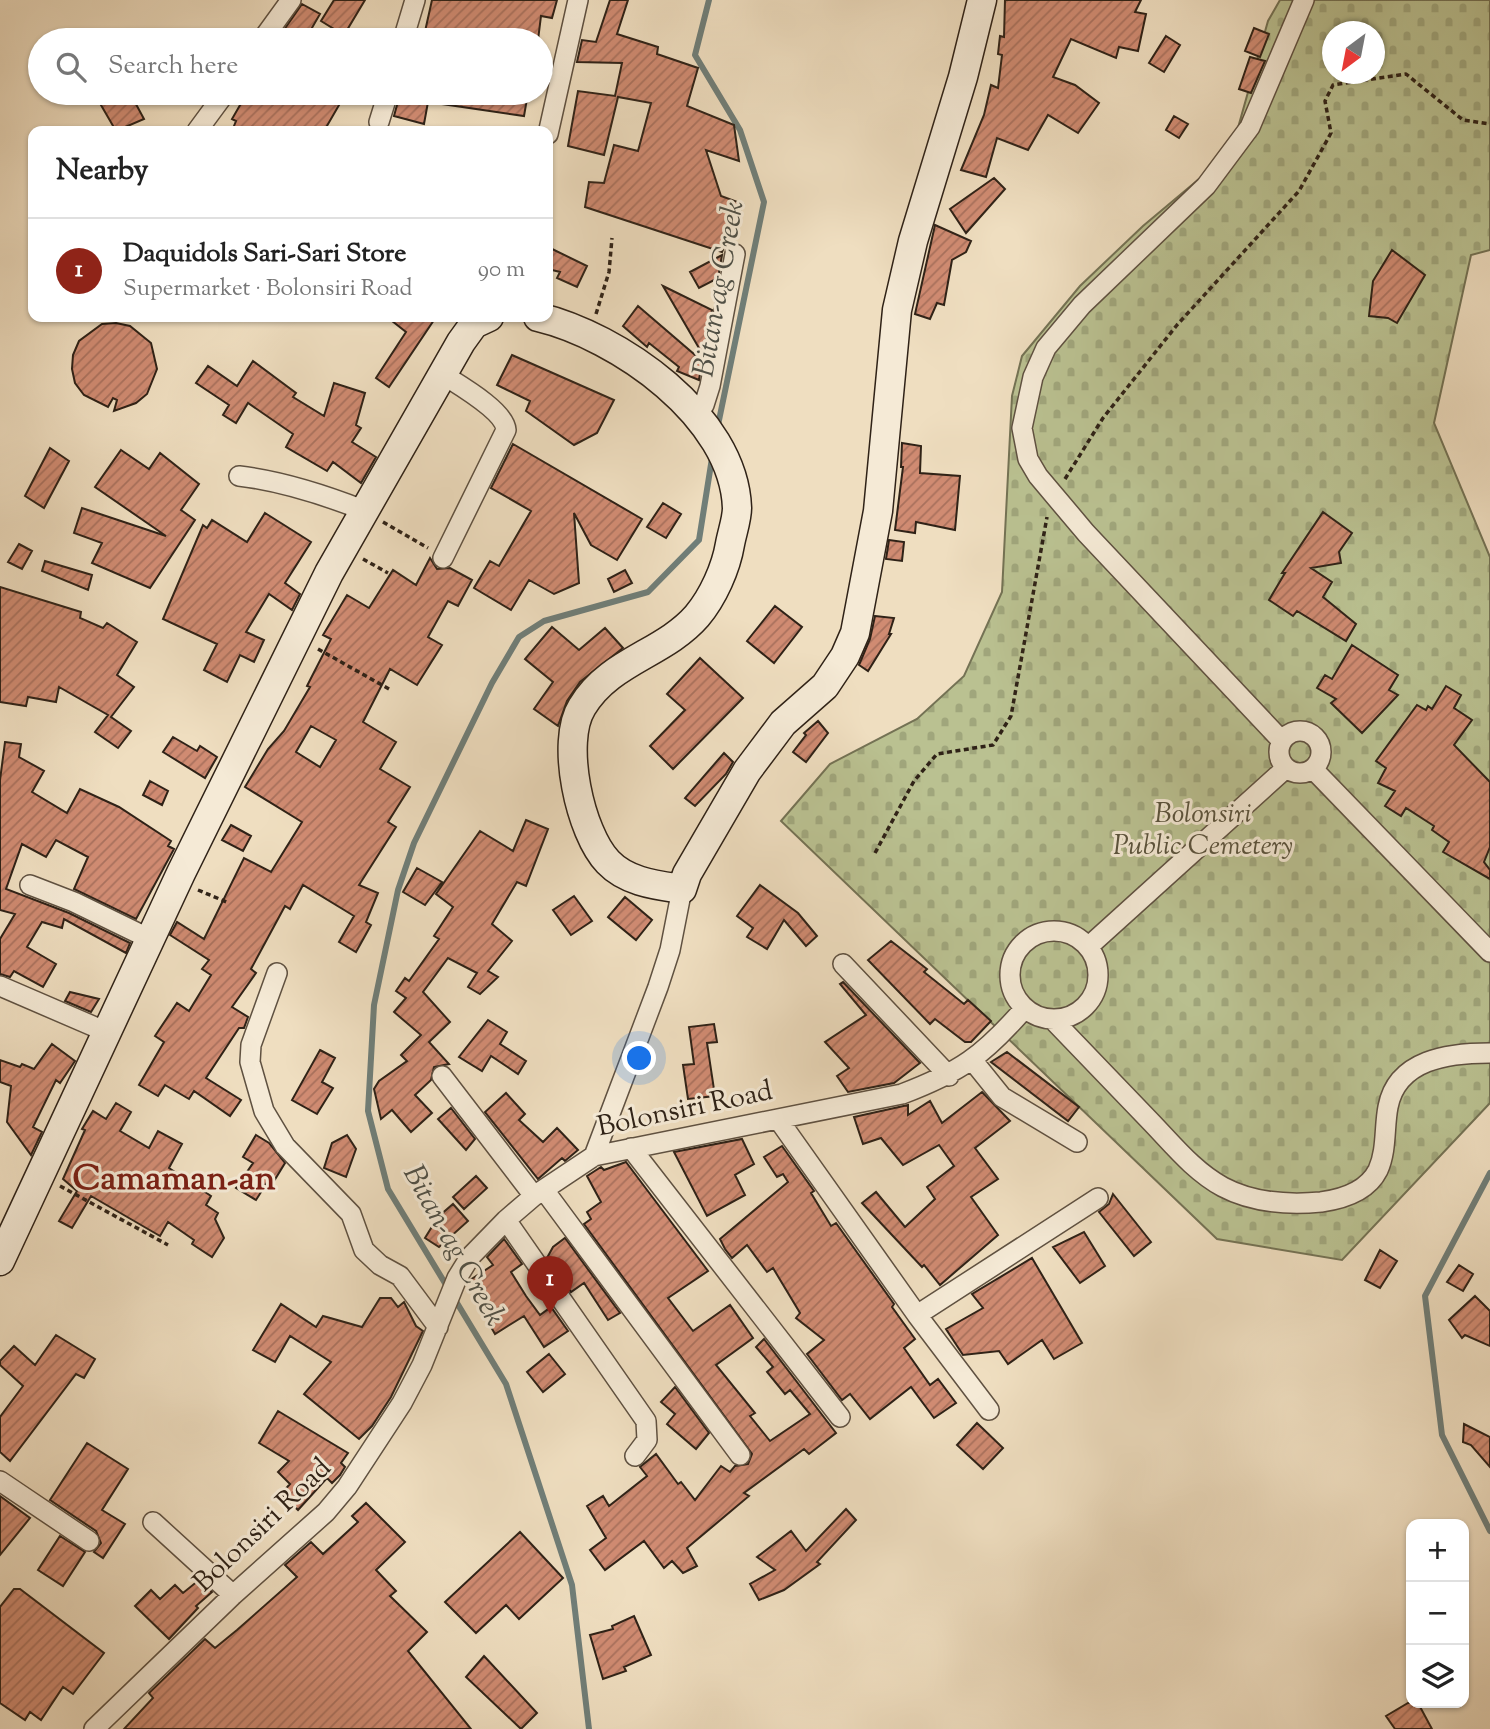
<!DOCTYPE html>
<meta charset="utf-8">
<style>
:root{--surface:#fff;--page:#f2f2f2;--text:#222;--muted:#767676;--line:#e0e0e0;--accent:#8f2418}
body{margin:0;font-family:"Sorts Mill Goudy",serif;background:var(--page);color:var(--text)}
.controls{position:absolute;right:21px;bottom:21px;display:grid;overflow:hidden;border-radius:14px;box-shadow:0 2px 5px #0004}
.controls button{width:63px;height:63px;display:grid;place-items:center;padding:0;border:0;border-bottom:2px solid var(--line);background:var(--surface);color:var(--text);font:35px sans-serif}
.compass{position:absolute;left:1322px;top:21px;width:63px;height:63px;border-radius:50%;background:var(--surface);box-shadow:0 2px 5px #0004;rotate:212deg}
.you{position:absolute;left:640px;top:1059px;width:24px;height:24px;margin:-18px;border:5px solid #fff;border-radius:50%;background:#1a73e8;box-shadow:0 0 0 10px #1a73e833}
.badge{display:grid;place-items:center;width:46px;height:46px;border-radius:50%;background:var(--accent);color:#fff;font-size:23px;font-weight:700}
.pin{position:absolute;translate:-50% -58px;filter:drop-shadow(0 2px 4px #0008)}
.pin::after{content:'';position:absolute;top:37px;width:24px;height:21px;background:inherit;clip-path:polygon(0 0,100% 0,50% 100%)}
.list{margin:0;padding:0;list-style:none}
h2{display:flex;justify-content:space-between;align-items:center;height:91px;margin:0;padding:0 28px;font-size:30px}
h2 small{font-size:23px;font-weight:400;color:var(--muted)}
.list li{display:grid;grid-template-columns:46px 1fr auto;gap:21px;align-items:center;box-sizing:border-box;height:105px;padding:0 28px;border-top:2px solid var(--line)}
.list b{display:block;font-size:26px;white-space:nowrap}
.list p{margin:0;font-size:23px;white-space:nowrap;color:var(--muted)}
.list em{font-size:23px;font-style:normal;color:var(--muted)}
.icon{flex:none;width:38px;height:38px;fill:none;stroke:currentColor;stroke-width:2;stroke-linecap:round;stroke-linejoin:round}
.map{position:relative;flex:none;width:1490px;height:1729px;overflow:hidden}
.search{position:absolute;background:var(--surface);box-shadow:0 2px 5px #0004;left:28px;top:28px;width:525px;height:77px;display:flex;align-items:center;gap:18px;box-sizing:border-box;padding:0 24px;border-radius:38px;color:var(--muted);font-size:26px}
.panel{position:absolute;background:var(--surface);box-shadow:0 2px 5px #0004;left:28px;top:126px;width:525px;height:196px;border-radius:14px}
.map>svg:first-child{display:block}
</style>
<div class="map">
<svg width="1490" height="1729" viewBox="0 0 1490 1729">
<defs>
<pattern id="cemetery-stones" width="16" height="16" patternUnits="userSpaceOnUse" patternTransform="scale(1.75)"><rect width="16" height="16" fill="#bac191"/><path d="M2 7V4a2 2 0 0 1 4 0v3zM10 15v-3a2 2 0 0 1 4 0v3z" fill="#a0a67c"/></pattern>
<pattern id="building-hatch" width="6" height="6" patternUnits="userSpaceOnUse" patternTransform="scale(1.75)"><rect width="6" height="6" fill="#d08b72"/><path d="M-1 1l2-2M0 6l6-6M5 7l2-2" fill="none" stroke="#a9715d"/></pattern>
</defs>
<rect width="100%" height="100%" fill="#efdec0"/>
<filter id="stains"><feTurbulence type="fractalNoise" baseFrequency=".00286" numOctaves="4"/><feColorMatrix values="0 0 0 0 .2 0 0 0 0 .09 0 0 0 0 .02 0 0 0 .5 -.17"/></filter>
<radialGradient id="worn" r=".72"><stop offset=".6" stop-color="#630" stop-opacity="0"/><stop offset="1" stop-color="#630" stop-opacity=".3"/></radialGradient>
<!-- cemetery -->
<path fill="url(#cemetery-stones)" stroke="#747254" stroke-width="2" fill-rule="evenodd" d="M1280,0H1490V250L1471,255L1434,423L1490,557V1103L1342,1260L1217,1239L781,821L830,764L917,719L964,676L1002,592L1012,396L1022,356L1080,286L1143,226L1205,174L1234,142L1268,21ZM1332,32H1374V74H1332Z"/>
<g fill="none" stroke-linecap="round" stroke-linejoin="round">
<!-- stream -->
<path stroke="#707e78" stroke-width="6" d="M709,0L695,55L740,130L764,202L717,430
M1490,1173L1425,1296L1442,1435L1490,1531
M589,1729L572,1585L506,1384L388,1189L368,1111L374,1005L398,890L414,843L492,683L519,637L544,621L648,592L699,540L712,458"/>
</g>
<!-- building -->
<path fill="url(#building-hatch)" stroke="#2f2217" stroke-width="2" fill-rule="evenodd" d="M334,0H365L344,35L321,21Z
M432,0H557L552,18L541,16L538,40H447L424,36Z
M610,0H628L617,34L658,47L657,54L698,68L687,106L734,125L739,161L706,150L721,196L743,204L722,252L585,207L589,182L604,183L614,145L638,151L651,103L618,97L604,155L568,146L578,91L615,96L622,63L577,62L582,40L596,42Z
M1005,0H1141L1135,12L1146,14L1138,51L1119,47L1116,58L1071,39L1053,77L1075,85L1099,103L1078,133L1048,115L1028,150L997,138L986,177L961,170L984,115L991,85L998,88L1002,55L998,54L1000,36L1004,37Z
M302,4L320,14L305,40H277Z
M1254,28L1269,34L1260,57L1245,51Z
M1166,36L1180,45L1164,72L1149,63Z
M1250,57L1265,61L1251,93L1239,89Z
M94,93H130L144,119L116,131Z
M247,93H346L324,131H232L236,121L232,119Z
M428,93H528L524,116L428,102L424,124L394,116L400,94L427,102Z
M1174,116L1188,124L1179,138L1166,130Z
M994,178L1005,189L966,233L950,209Z
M935,225L971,241L966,252L952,260L944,305L937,303L930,319L915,314Z
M548,247L587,266L577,287L557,278L560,272L548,269Z
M1392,250L1425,275L1397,323L1388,318L1369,316L1373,281Z
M722,255L718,278L699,288L690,272Z
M663,286L712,310L703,355Z
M638,306L702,361L699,380L677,371L679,367L649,343L647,347L623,326Z
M387,317H436L389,387L376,378L406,332Z
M116,323L130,326L151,343L157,369L147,394L136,403L114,411L117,400L113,398L108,407L84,395L75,383L72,369L73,355L79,341L102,324Z
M512,355L614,400L597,433L574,445L526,411L530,401L497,385Z
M253,361L296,393L293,397L324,416L334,383L365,393L356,425L361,428L352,442L376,457L361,483L333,462L327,471L286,447L293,434L248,403L236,423L223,415L229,405L196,383L208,366L237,386Z
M902,443L921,446L920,473L960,476L955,530L916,522L915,533L895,530L903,467H901Z
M513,444L642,519L617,560L591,545L574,513L579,583L554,594L529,580L511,610L474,588L490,561L499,566L531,511L491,488Z
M50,448L69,461L44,508L25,496Z
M121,450L149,469L160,453L199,484L181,510L195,520L150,588L92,563L102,543L74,533L82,508L166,536L95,487Z
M663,503L681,514L666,538L647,527Z
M1323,512L1352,533L1339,552L1341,563L1311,568L1332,582L1323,597L1356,624L1346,641L1297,611L1293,616L1269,600L1285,573H1282Z
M265,513L311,542L285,583L300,594L292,610L269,594L246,632L264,640L254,662L240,655L227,682L204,670L217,644L163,619L203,525L207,528L212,520L247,542Z
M889,540L904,542L902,561L886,559Z
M19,544L32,551L22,569L8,562Z
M430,558L437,569L450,568L472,580L458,606L448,601L428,637L442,645L417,685L390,669L363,722L396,742L380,769L410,787L388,822L396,827L359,885L378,893L366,922L371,925L356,952L339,942L354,916L303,885L290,909L285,906L251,969L256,973L232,1007L248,1017L244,1028H239L206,1078L241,1100L230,1116L194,1091L189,1099L165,1085L158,1096L139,1085L164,1042L155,1036L177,1003L189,1011L211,975L202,969L209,960L170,935L177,922L204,939L244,858L271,872L302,822L245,787L268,749L284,731L310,687L307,686L331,639L323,635L347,595L369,608L393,570L416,585ZM311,726L336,740L320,767L296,752Z
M45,561L92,575L88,590L42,571Z
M625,570L632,583L614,592L608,579Z
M0,587L81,612L80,618L103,628L107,623L137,642L117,675L134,687L111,717L131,731L118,748L95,732L108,715L59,687L56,702L28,697L26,706L0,702Z
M775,606L802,627L774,663L747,641Z
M875,616L894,618L889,634H891L868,671L859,665L870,639Z
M552,627L579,650L605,628L623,648L580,682L567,701L558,726L534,709L553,682L525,659Z
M1352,645L1398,675L1389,690L1398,695L1362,733L1331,703L1336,699L1317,688L1325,675L1332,679Z
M700,658L743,698L673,769L650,746L685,710L667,694Z
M1446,686L1461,695L1454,708L1472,720L1454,745L1490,782V847L1484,862L1490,870V879L1443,852L1449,842L1432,830L1434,826L1406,808L1401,816L1385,806L1395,791L1378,783L1386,768L1376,761L1417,705L1426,710L1428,706L1432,709Z
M818,721L828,733L806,762L793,752L806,735L804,733Z
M173,737L197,751L200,746L217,757L205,778L163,752Z
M5,742L21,744L19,757L44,771L32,792L67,813L80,789L119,807L171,841L168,846L174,849L136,919L74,889L88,857L56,840L46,857L22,844L6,889L69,913L130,943L126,953L64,919L62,928L42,922L27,947L56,964L43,987L14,971L10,977L0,974V939L15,914L0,910V780Z
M724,753L733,762L726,774L695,806L685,798Z
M150,781L168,791L162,805L143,795Z
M526,820L548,829L526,886L517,882L492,924L512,941L488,971L498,977L480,994L468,987L477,973L448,958L423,992L450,1022L429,1042L449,1064L434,1067L431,1080L415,1095L432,1113L411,1132L392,1110L381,1119L374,1089L379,1081L407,1061L401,1055L421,1035L394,1012L406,998L396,991L405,978L409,981L439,939L434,936L453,907L436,894L480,831L513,851Z
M231,825L251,836L243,851L222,840Z
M417,868L442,882L425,905L403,892Z
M760,885L798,913L817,936L806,946L784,920L767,949L747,937L753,928L737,916Z
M574,896L592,921L571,935L553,910Z
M625,897L652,920L636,940L608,917Z
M891,941L927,969L924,972L964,1004L968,1000L991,1021L971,1042H965L935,1019L930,1024L868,960Z
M843,982L920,1063L894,1083L848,1092L837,1076L849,1068L825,1042L866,1015L840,984Z
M70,992L99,999L91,1012L65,1001Z
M488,1020L507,1032L500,1044L526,1061L518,1074L491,1056L482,1071L459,1057Z
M714,1024L717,1042L707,1043L715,1096L688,1099L683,1065L694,1064L689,1027Z
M52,1044L75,1061L60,1083L56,1080L33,1127L42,1132L31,1155L7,1122L11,1086L0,1082V1060L20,1067L22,1064L34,1069Z
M320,1050L335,1058L322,1082L333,1088L317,1114L292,1100Z
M1007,1052L1079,1107L1068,1121L991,1062Z
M982,1092L1010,1121L975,1148L998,1179L971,1197L998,1235L940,1285L924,1265L922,1267L862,1203L876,1192L905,1227L935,1199L927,1187L954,1166L939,1145L903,1165L881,1138L863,1144L854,1117L908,1105V1115L930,1101L942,1123Z
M506,1093L525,1114L519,1120L543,1142L557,1128L578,1150L565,1161L562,1158L538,1179L485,1112Z
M116,1103L131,1112L120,1131L149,1148L158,1131L182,1144L169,1168L211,1196L206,1205L218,1213L215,1219L224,1238L212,1257L192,1244L194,1240L168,1222L160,1236L91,1196L72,1228L59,1221L77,1191L63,1179L85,1130L82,1129L93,1111L106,1119Z
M451,1108L475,1139L466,1150L438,1119Z
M256,1135L269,1143L285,1163L274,1181L270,1178L256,1200L236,1188L253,1163L243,1157Z
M347,1135L356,1149L346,1177L324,1168L332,1143Z
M742,1139L754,1164L735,1175L745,1195L707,1216L674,1152Z
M782,1146L814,1191L811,1193L831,1226L836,1223L894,1304L892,1307L915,1339L904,1348L930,1385L938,1379L956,1403L934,1418L911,1387L870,1419L850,1394L842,1400L807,1354L824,1340L796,1318L800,1313L773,1268L767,1272L747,1245L732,1258L725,1249L720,1239L788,1182L783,1174L777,1177L764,1157Z
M626,1162L708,1271L668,1298L693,1331L730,1305L753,1338L716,1365L755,1413L750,1416L770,1441L810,1414L790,1390L785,1394L767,1372L773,1367L756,1347L764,1339L836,1433L809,1454L804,1449L744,1493L749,1496L687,1548L697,1566L683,1573L672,1561L664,1568L644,1541L605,1570L590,1550L606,1538L587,1506L603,1496L609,1506L647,1476L640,1467L656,1454L678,1484L681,1482L695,1500L721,1466L730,1472L735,1466L748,1464L752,1454L584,1224L591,1219L587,1212L601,1202L587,1176L601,1167L604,1170Z
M476,1176L487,1188L464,1209L453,1197Z
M1113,1194L1151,1242L1134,1256L1099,1212L1109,1204Z
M453,1204L468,1221L439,1247L425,1238L438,1217Z
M1084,1232L1105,1266L1080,1283L1053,1247Z
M565,1238L620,1313L608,1320L584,1283L571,1292L547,1258L553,1247Z
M504,1239L522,1264L511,1272L526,1296L540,1315L551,1307L568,1331L544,1347L524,1316L495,1334L487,1320L491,1318L470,1280L493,1265L487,1257Z
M1380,1250L1397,1261L1380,1288L1365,1280Z
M1032,1258L1082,1343L1054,1359L1042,1340L1008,1364L999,1351L963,1355L946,1329L983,1308L972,1294Z
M1459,1265L1473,1274L1463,1291L1447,1282Z
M1475,1296L1490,1311V1346L1465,1335L1462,1338L1449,1320Z
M380,1298H391L398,1307L404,1302L416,1326L423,1331L391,1397L372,1426L359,1439L304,1394L331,1362L290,1336L275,1362L253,1350L281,1304L316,1327L323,1316L362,1327Z
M56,1335L95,1359L84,1378L76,1374L10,1461L0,1452V1417L23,1386L0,1365V1361L14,1346L35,1365Z
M549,1354L565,1374L543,1392L527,1372Z
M675,1387L709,1433L696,1449L667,1424L675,1414L661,1402Z
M278,1411L348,1453L341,1463L345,1467L340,1475L332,1483L327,1478L298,1510L281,1494L290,1484L278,1472L289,1461L259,1443Z
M977,1423L1003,1448L983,1469L957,1445Z
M1464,1424L1490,1437V1467L1471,1445L1463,1442Z
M87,1443L128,1469L102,1510L125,1524L103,1558L94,1552L101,1543L96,1531L50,1500Z
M0,1496L30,1518L0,1555Z
M366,1503L405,1542L376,1570L396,1591L390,1596L427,1632L408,1651L471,1729H124L153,1698L149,1693L205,1639L215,1648L237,1630L297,1577L285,1565L311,1542L323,1554L358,1522L352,1516Z
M846,1509L856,1520L817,1562L820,1564L784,1590L759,1600L750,1584L775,1570L757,1557L791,1531L806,1551Z
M520,1532L563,1578L519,1619L506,1605L476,1633L445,1602Z
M60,1536L85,1552L63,1586L38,1570Z
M199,1580L212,1592L196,1606L198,1608L169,1639L135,1606L151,1590L160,1599L175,1585L183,1593Z
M14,1589H20L104,1653L73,1694L63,1687L41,1720L30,1712L25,1720L0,1703V1607Z
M634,1616L651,1655L624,1667L626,1671L603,1679L590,1635L613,1629L612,1626Z
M484,1656L537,1713L521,1729L466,1677Z
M1408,1703H1418L1432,1729H1395L1386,1716Z"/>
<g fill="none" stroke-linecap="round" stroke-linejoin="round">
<!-- minor casing -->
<g stroke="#5f5141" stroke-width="22">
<path id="minor" d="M262,40L291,0
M403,40L415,0
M379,122L388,93
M197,131L225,93
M548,134L578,0
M442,374C459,385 505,411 506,430L443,558
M696,414L704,405L710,386L735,254
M239,476C282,481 322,494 363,510
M1279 752a21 21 0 1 1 42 0a21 21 0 1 1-42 0Z
M1282,741L1086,533L1038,476L1028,459L1022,428L1033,377L1046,348L1082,305L1206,186L1250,127L1304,0
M1313,769L1490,952
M30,885L74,902L150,939
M1010 975a44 44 0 1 1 88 0a44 44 0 1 1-88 0Z
M1088,947L1286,768
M843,964L949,1076
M277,973L251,1045L250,1062L264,1111L285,1146L351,1214L364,1250L380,1265L400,1276L438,1327
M0,986L109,1033
M1053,1020C1086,1054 1119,1089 1152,1123C1174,1146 1195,1172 1223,1187C1253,1203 1288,1205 1321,1202C1343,1199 1367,1192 1378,1170C1387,1150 1384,1127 1388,1107C1397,1059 1449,1053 1490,1053
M973,1061L1002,1097L1077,1142
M442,1076L534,1196
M778,1119L917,1315L989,1410
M631,1148L840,1417
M594,1156L658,987L670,950L682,889
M544,1190L740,1455
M506,1220L646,1421L647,1440L635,1456
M917,1315L1098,1198
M0,1481L89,1541
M153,1522L233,1595
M94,1729L233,1595L326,1512L347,1487L402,1403L422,1365L457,1278L470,1257L506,1220L534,1196L594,1156L902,1094C960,1072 983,1056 1024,1009"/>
</g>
<!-- secondary casing -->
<g stroke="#2f2217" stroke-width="31">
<path id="secondary" d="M538,317C618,336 734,416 737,508C737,519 732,533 730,544C726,568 713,597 697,616C664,654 609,661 582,707C560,742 580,833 608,862C627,882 656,885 682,889L687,874L747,771L783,723L825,686L845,656L855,633L878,511L897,310L913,241L963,77L982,0
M0,1261L181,873L329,573L461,342L474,324L489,317"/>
</g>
<!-- path -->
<path stroke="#2f2217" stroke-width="3.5" stroke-dasharray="5 3.5" stroke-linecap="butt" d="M596,314L609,272L612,238
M1065,479L1103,418L1177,325L1299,191L1331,133L1325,101L1333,85L1406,74L1463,120L1490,124
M383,522L428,548
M363,559L388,573
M318,649L389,689
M875,853L914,781L937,754L993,745L1011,716L1047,517
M198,890L229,903
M60,1186L168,1245"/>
<!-- minor -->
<use href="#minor" stroke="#f5ead6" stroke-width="19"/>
<!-- secondary -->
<use href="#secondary" stroke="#f5ead6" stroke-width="28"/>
</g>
<g text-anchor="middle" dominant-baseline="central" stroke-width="6" stroke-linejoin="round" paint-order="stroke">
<!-- park labels -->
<g font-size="28" font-style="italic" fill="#59523c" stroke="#f5ead6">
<text x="1203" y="815">Bolonsiri<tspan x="1203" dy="32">Public Cemetery</tspan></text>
</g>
<!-- street labels -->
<g font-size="28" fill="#2f2217" stroke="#f5ead6">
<text transform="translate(685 1110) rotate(-12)">Bolonsiri Road</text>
<text transform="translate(263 1526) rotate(-44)">Bolonsiri Road</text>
</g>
<!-- water labels -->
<g font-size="30" font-style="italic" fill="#4f5047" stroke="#f5ead6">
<text transform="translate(720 289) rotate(-80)">Bitan-ag Creek</text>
<text transform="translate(453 1246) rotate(61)">Bitan-ag Creek</text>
</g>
<!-- district labels -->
<g font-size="35" font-weight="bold" fill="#7a1f14" stroke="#f5ead6">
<text x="174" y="1180">Camaman-an</text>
</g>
</g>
<rect width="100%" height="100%" filter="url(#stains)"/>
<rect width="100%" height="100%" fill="url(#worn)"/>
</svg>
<div class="controls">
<button>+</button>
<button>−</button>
<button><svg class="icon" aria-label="layers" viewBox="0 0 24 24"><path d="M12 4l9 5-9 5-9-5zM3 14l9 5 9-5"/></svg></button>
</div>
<svg class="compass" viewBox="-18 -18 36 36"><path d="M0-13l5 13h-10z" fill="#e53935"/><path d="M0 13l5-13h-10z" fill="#767676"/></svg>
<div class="you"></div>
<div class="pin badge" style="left:550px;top:1314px">1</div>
<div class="search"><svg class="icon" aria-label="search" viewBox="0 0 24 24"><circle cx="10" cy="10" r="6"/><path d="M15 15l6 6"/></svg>Search here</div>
<section class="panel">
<h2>Nearby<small></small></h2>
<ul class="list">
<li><span class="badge">1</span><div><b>Daquidols Sari-Sari Store</b><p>Supermarket · Bolonsiri Road</p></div><em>90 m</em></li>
</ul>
</section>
</div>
